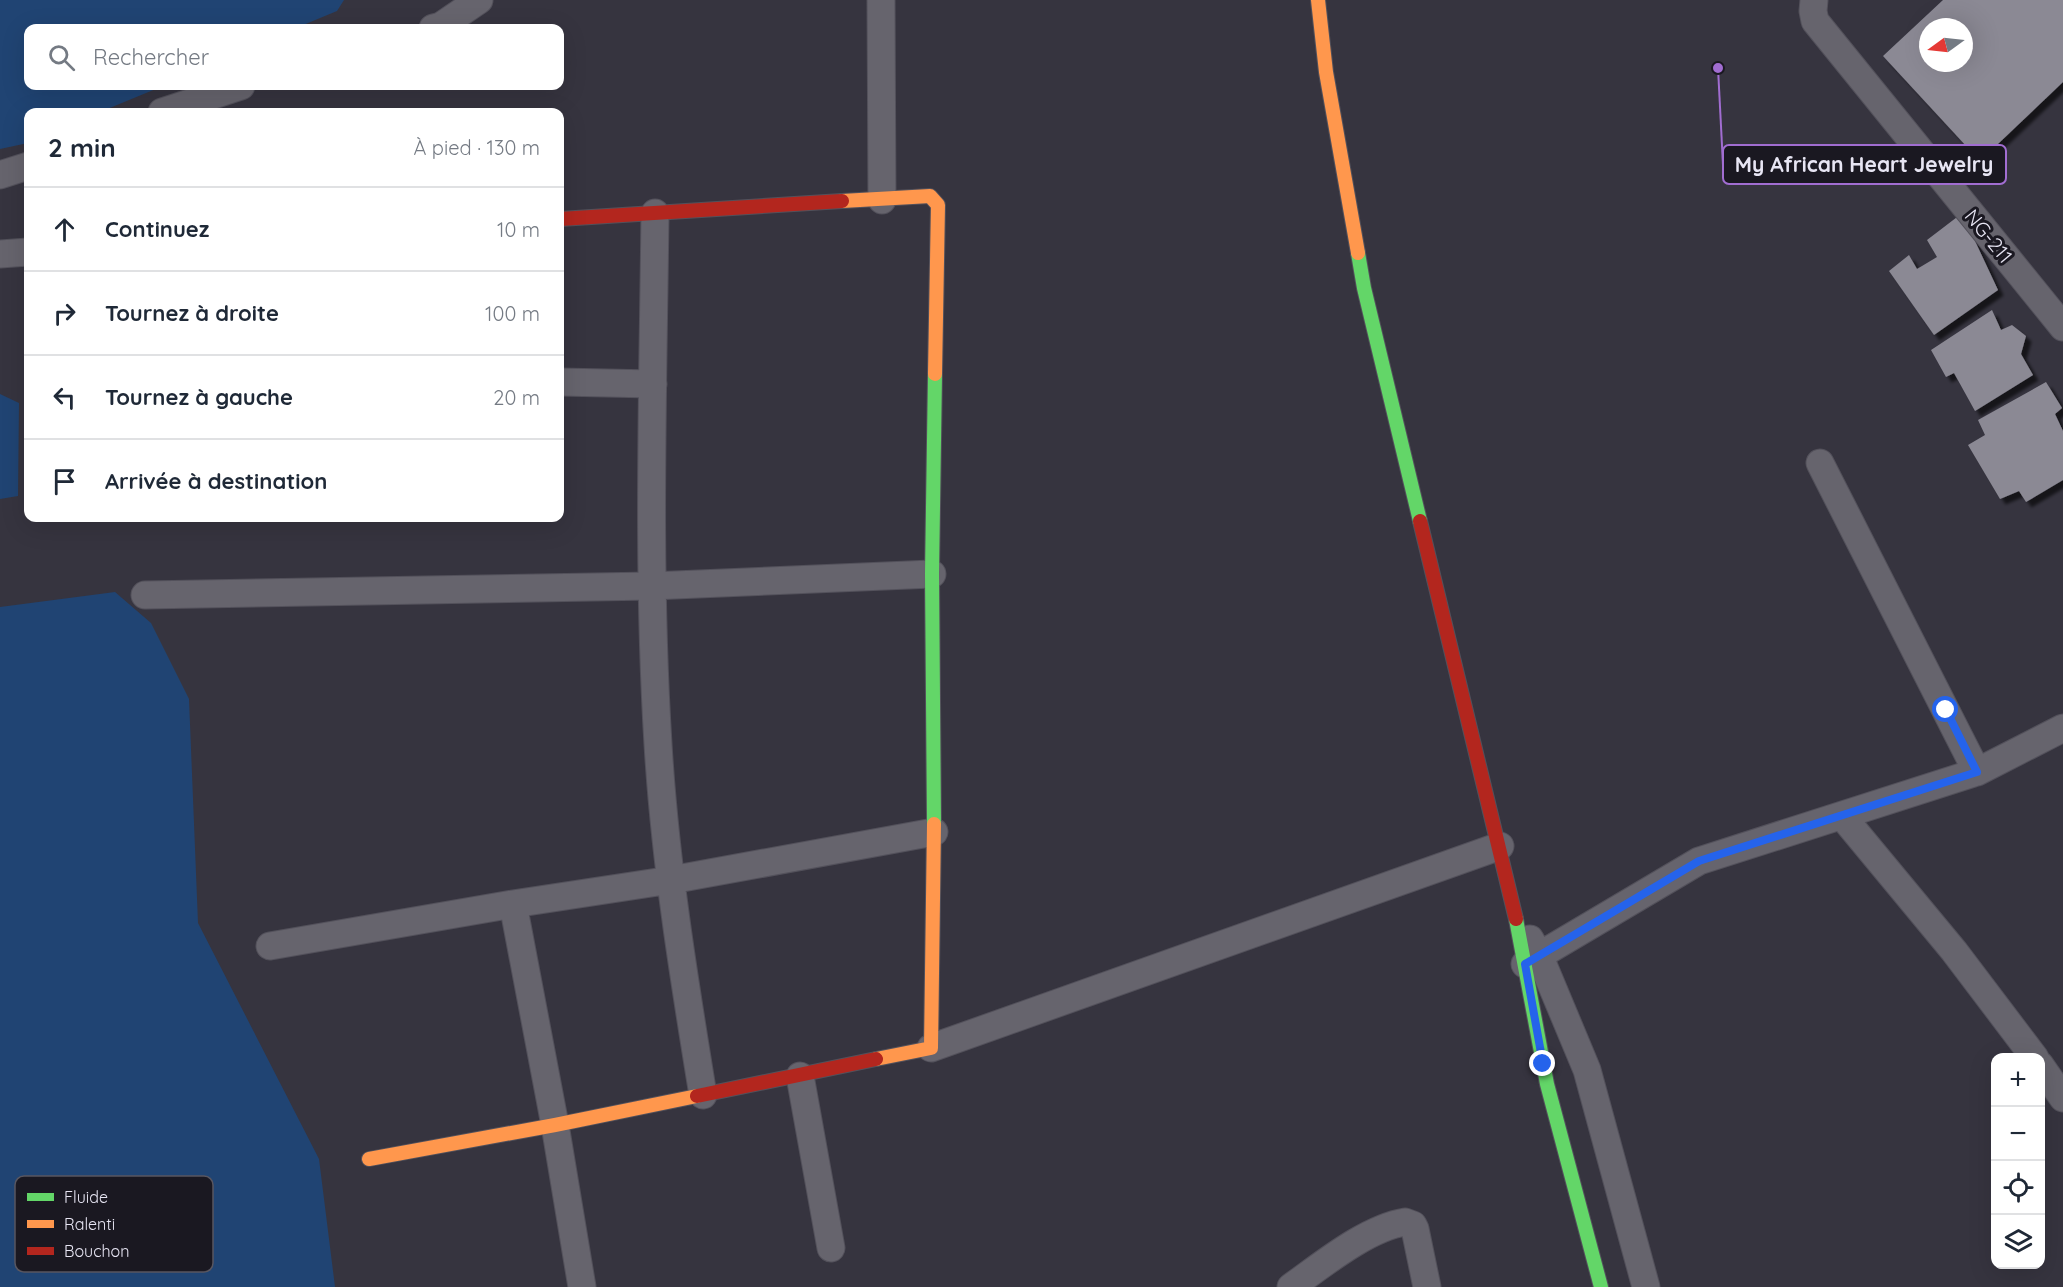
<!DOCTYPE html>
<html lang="fr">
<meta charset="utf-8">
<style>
:root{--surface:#fff;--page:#f2f2f3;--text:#1f2937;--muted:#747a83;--line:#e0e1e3}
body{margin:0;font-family:Quicksand,sans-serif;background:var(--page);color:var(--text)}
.controls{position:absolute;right:18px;bottom:18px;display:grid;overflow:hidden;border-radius:12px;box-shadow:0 6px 24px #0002}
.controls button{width:54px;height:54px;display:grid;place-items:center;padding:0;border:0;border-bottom:2px solid var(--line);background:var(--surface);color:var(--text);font:30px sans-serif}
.compass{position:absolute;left:1919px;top:18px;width:54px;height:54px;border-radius:50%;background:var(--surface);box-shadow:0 6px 24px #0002;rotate:255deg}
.stop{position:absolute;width:18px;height:18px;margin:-14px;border:4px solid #2563eb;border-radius:50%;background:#fff}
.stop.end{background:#2563eb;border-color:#fff;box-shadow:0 2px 6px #0008}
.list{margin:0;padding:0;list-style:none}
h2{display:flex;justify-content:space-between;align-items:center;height:78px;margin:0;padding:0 24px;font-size:26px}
h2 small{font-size:20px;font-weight:400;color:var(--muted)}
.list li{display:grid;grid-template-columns:39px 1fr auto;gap:18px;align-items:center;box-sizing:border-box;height:84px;padding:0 24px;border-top:2px solid var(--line)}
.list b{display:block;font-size:22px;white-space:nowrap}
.list em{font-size:20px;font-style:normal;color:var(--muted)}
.icon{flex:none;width:33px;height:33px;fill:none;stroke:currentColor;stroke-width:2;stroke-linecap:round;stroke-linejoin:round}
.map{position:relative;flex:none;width:2063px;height:1287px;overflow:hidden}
.search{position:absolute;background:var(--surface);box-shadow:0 6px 24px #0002;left:24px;top:24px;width:540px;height:66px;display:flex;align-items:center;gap:15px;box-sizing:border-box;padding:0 21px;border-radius:12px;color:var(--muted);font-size:22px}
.panel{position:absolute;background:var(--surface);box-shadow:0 6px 24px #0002;left:24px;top:108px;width:540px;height:414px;border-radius:12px}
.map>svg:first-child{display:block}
</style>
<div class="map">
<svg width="2063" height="1287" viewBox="0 0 2063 1287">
<defs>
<filter id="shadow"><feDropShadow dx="5.5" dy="5.5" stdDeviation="1.5" flood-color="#0009"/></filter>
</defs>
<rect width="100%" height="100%" fill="#36343f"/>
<!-- water -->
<path fill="#204473" d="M0,0H344L337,11L296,28H28V86H163L100,112H28V143L0,149Z
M0,394L19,403L18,496L0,499Z
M115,592L151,623L189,699L198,923L319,1159L335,1287H0V607Z"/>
<!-- building -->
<path fill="#8b8994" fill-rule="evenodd" filter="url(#shadow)" d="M1943,0H2063V82L1980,161L1883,56ZM1928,27H1964V63H1928Z
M1965,211L1983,234L1975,241L1998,290L1934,335L1889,271L1909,255L1917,269L1937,257L1927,240Z
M1992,310L2001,330L2012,325L2026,336L2021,354L2033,375L1975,411L1954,373L1946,377L1931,350Z
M2046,382L2062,408L2055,414L2063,431V480L2026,502L2019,491L2000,499L1968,445L1985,435L1978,420Z"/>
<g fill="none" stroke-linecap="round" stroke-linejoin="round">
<!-- street casing -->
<g stroke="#53515b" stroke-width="29">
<path id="street" d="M881,0L882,200
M1814,0L1813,11L1815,21L2063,327
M433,28L441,26L479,0
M162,112L241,86
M0,175L28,166
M655,213C653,390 647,567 658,744C665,862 684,979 703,1095
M0,254L28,252
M560,382L653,384
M1820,463L1977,772
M145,595L651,586L932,574
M1843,817L1954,951L2035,1058
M513,904L555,1125L582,1287
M1530,939L1539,955L1587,1070L1646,1287
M270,946L513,904L671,880L934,832
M1525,964L1699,861L1977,772L2063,728
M931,1048L1500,846
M2040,1065L2063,1098
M800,1076L831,1248
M1291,1287C1322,1265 1367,1228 1405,1222L1413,1225L1415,1229L1427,1287"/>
</g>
<!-- fast casing -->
<g stroke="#53515b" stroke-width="16">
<path id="fast" d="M1358,253L1364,288L1420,521
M934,824L932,574L935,374
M1516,919L1547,1084L1601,1287"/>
</g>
<!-- slow casing -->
<g stroke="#53515b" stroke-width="16">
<path id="slow" d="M1318,0L1326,72L1358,253
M842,201L930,196L938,205L935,374
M876,1059L931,1048L934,824
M369,1159L555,1125L697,1096"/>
</g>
<!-- jam casing -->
<g stroke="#53515b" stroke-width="16">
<path id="jam" d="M560,219L842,201
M1420,521L1516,919
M697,1096L876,1059"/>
</g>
<!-- street -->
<use href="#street" stroke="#66646d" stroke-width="27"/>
<!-- fast -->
<use href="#fast" stroke="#63d668" stroke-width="14"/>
<!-- slow -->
<use href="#slow" stroke="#ff974d" stroke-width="14"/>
<!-- jam -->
<use href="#jam" stroke="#b3261e" stroke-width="14"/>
</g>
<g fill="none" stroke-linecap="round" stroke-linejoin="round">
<!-- route -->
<path stroke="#2563eb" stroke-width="8" d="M1543,1064L1525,964L1699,861L1977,772L1946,710"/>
</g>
<g text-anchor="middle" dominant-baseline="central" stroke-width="6" stroke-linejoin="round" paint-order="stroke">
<!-- street labels -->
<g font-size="20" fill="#e7e5f3" stroke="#1a1821">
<text transform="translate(1989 236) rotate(51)">NG-211</text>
</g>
</g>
<!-- legend -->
<rect x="15" y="1176" width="198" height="96" rx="9" fill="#1a1821" stroke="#585660" stroke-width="1.5"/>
<rect x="27" y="1193" width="27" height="8" fill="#63d668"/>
<rect x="27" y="1220" width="27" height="8" fill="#ff974d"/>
<rect x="27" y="1247" width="27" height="8" fill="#b3261e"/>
<g font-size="16" fill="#e7e5f3">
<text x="64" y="1203">Fluide</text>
<text x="64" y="1230">Ralenti</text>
<text x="64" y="1257">Bouchon</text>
</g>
<!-- callouts -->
<path fill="none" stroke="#a16dd1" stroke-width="2" d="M1718 68L1723 165"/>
<circle fill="#a16dd1" stroke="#1a1821" stroke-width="2" cx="1718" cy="68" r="6"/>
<rect fill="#1a1821" stroke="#a16dd1" stroke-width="2" x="1723" y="145" width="283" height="39" rx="6"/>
<g font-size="21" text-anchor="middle" font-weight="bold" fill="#e7e5f3">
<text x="1864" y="172">My African Heart Jewelry</text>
</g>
</svg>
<div class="controls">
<button>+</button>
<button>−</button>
<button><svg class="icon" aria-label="locate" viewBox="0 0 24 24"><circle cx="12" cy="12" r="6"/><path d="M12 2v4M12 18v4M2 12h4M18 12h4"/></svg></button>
<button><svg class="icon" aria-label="layers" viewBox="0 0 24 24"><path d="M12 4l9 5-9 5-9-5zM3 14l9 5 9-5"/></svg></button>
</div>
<svg class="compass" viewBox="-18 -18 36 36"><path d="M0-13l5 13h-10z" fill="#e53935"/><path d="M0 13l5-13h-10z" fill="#747a83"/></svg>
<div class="stop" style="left:1946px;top:710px"></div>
<div class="stop end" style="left:1543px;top:1064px"></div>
<div class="search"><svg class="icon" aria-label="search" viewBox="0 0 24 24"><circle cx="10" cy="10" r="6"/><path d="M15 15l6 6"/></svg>Rechercher</div>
<section class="panel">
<h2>2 min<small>À pied · 130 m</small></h2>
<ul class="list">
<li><svg class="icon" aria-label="ahead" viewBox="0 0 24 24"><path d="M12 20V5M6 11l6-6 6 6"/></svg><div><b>Continuez</b></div><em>10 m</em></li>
<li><svg class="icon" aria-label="right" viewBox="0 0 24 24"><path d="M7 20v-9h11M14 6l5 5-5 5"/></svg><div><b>Tournez à droite</b></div><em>100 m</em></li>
<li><svg class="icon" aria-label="left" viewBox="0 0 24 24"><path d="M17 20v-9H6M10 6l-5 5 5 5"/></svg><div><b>Tournez à gauche</b></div><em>20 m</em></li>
<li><svg class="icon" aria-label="arrive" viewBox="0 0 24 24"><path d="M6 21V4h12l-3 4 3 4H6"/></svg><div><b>Arrivée à destination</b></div></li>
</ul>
</section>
</div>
